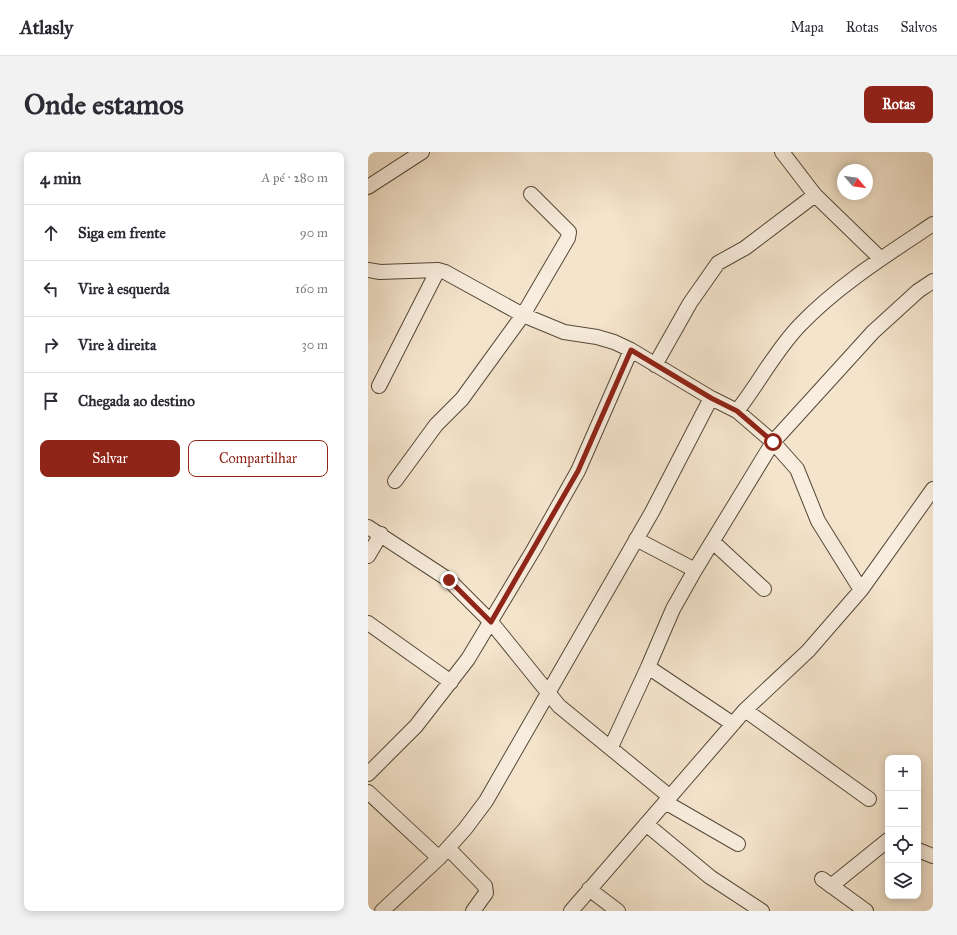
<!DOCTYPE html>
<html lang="pt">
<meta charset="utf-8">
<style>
:root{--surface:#fff;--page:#f2f2f3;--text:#2b2b33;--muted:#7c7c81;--line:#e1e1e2;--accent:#8f2418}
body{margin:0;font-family:"IM FELL Great Primer",serif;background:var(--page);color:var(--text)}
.controls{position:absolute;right:12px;bottom:12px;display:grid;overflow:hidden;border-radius:8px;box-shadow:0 2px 10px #0003}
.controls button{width:36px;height:36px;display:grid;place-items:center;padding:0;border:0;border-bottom:1px solid var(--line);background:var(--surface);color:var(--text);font:20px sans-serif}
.compass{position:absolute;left:469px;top:12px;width:36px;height:36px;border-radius:50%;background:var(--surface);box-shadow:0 2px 10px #0003;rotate:119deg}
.stop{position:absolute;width:12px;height:12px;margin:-9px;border:3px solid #8f2418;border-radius:50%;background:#fff}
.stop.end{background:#8f2418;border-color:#fff;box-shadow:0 1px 4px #0008}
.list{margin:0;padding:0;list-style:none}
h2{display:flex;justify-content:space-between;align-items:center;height:52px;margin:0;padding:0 16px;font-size:17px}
h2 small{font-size:13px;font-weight:400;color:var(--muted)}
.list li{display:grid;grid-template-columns:26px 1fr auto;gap:12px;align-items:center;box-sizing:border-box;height:56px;padding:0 16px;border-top:1px solid var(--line)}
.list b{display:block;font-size:15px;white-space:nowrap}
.list em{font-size:13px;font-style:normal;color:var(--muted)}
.actions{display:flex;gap:8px;padding:12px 16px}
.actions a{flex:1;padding:9px 0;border:1px solid var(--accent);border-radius:8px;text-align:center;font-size:14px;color:var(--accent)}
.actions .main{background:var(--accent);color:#fff}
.icon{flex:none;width:22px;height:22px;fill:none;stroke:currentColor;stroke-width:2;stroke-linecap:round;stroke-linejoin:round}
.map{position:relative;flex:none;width:565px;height:759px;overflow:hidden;border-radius:8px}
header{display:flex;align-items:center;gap:24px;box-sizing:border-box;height:56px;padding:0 20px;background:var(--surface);border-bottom:1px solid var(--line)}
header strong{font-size:19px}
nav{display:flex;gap:22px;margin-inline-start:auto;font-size:14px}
.intro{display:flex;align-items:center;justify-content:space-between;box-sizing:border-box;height:96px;padding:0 24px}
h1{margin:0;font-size:28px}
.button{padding:10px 18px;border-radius:8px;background:var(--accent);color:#fff;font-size:14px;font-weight:700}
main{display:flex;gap:24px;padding:0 24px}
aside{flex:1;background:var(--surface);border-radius:8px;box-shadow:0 2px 10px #0003}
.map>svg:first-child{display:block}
</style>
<header>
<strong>Atlasly</strong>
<nav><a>Mapa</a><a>Rotas</a><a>Salvos</a></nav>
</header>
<div class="intro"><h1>Onde estamos</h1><a class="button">Rotas</a></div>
<main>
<aside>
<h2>4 min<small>A pé · 280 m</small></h2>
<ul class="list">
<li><svg class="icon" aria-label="ahead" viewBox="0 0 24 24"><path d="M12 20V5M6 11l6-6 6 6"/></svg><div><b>Siga em frente</b></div><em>90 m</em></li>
<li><svg class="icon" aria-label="left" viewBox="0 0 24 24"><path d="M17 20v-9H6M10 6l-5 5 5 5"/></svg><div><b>Vire à esquerda</b></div><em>160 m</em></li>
<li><svg class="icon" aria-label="right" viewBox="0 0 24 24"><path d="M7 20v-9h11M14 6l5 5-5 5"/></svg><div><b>Vire à direita</b></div><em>30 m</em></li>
<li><svg class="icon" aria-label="arrive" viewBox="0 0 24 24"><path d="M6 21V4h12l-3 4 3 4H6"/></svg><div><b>Chegada ao destino</b></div></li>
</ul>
<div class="actions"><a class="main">Salvar</a><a>Compartilhar</a></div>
</aside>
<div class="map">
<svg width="565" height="759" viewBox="0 0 565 759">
<rect width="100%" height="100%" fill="#f4e4cc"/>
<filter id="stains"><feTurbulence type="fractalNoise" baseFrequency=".005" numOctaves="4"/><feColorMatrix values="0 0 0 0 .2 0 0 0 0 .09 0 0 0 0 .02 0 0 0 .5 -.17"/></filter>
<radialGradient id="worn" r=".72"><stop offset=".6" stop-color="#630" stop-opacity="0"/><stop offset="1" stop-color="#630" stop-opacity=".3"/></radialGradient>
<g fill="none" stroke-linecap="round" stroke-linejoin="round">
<!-- minor casing -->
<g stroke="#554938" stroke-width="16">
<path id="minor" d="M414,0L447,43L513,107
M0,35L54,0
M0,118L12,120L70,118L77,120L155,163L196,180L229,185L246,190L263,198L343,246L369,259L405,290L429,317L450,369L493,438
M287,213L322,151L350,111L377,96L447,43
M11,234L70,118
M369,259C391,231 407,199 432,173C469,134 520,102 565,72
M27,329L68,273L94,247L155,163L200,86L201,80L163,42
M0,375L81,428L123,470L191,554L301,644
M268,387L327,418
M345,390L396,437
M0,404L13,382
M0,471L83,530
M280,515L365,572
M377,558L501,647
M243,595L280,515L305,457L327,418L405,290L505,180L550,139L565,129
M0,622L48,574L100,507L166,397L210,319L263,198
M0,640L71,706
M297,650L370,692
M278,672L342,725L394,759
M80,696L117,734L118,741L105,759
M550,698L565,704
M454,727L498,759
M463,734L520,688
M221,737L250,759
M14,759L71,706L97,677L118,649L284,360L343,246
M203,759L377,558L440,499L493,438L565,337"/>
</g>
<!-- minor -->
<use href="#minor" stroke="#f8edde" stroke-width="14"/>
</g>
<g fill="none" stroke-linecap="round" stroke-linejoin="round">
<!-- route -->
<path stroke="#8f2418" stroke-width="5" d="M81,428L123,470L210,319L263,198L343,246L369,259L405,290"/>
</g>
<rect width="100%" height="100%" filter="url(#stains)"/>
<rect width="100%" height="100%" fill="url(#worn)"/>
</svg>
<div class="controls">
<button>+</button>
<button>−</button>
<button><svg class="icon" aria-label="locate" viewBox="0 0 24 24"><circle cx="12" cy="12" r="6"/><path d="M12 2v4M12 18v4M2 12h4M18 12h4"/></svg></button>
<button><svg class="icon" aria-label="layers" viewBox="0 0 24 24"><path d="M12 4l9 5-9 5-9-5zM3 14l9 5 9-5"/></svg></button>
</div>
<svg class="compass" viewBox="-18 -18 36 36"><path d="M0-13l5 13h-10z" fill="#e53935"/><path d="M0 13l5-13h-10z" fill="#7c7c81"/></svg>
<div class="stop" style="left:405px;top:290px"></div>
<div class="stop end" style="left:81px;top:428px"></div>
</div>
</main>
